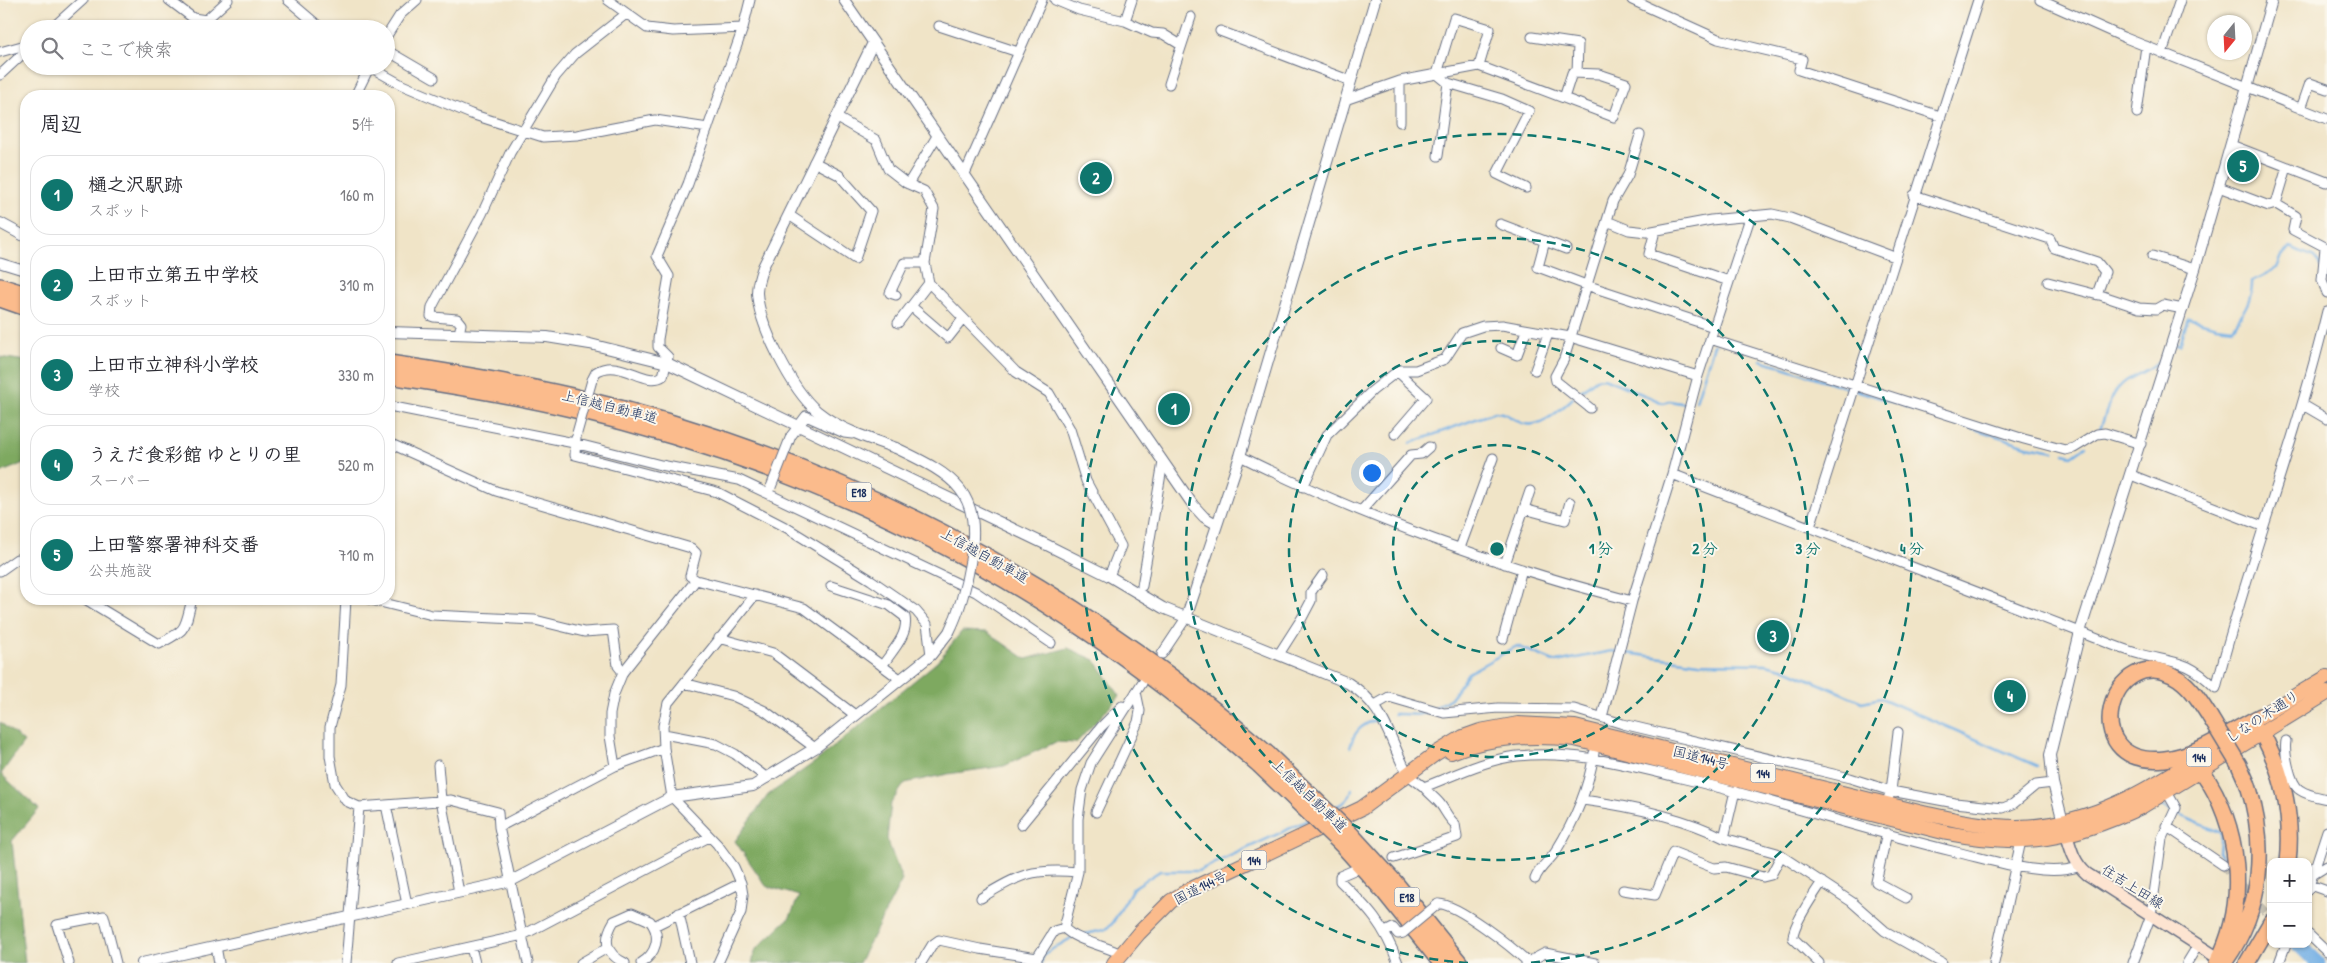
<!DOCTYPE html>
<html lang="ja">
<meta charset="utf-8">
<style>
:root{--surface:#fff;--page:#f7f7f7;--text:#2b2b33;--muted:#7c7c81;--line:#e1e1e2;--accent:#0f766e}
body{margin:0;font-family:"Patrick Hand","Klee One",sans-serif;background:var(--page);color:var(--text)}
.controls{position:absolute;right:15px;bottom:15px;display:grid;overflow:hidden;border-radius:10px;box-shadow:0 1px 4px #0004}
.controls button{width:45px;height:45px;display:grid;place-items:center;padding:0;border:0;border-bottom:1px solid var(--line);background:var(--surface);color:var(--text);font:25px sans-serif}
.compass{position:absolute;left:2207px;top:15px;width:45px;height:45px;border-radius:50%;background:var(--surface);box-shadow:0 1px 4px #0004;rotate:198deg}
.you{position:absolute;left:1371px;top:472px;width:18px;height:18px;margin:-12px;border:4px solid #fff;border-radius:50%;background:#1a73e8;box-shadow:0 0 0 8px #1a73e833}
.badge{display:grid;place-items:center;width:32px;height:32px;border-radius:50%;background:var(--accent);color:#fff;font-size:16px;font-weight:700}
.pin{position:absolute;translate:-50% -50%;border:2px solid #fff;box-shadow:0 1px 5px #0006}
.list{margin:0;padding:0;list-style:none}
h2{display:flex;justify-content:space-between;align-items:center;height:65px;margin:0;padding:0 20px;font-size:21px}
h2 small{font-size:16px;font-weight:400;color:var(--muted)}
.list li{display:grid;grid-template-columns:32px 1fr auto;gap:15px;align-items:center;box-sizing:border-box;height:80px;margin:0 10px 10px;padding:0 10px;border:1px solid var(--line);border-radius:20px}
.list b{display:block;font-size:19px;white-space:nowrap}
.list p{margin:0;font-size:16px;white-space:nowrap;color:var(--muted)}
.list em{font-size:16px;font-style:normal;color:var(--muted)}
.icon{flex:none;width:28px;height:28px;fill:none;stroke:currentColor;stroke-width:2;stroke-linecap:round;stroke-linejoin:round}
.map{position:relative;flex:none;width:2327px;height:963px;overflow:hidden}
.search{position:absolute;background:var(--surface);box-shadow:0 1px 4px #0004;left:20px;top:20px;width:375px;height:55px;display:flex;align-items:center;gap:12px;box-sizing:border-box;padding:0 18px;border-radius:28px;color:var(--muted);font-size:19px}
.panel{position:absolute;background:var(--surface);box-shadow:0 1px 4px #0004;left:20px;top:90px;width:375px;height:515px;border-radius:20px}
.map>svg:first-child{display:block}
</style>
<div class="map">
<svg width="2327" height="963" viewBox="0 0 2327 963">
<rect width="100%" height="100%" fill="#fbf7ec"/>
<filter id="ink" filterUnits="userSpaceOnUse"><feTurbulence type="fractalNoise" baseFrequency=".02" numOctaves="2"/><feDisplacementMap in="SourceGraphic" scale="10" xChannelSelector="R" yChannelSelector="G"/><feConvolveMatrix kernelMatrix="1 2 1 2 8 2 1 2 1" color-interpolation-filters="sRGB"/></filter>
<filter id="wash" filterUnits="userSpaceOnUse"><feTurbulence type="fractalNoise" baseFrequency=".0096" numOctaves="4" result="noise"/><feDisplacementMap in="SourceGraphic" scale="20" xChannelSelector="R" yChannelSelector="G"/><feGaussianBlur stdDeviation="1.12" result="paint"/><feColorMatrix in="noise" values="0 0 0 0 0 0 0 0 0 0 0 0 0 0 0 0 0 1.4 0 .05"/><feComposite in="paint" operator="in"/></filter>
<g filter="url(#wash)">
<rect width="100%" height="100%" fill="#f0e4c7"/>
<!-- forest -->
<path fill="#7ea960" stroke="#4c6c5f" d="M0,357L26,361V462L0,473Z
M962,631L987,632L1026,659L1068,648L1095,660L1120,696L1076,743L1056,742L1004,766L948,774L905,783L891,803L887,839L902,880L859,963H752L756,949L790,917L799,896L766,886L735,841L768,795L815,762L937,662Z
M0,722L24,742L1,774L39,809L12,841L25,963H0Z"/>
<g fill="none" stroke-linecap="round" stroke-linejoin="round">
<!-- stream -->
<path stroke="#73afe4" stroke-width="2.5" d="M2173,343L2180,345L2188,318L2216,326L2233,328C2242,314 2253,299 2252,281L2277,268L2282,256L2290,247L2314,257L2321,266
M1761,360L1851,389
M1856,390L2027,446L2054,451
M1577,394L1596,379L1604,378L1663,403L1669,401L1687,404
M1696,401L1714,345H1715
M2099,432C2106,415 2110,392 2126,381C2138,373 2153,369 2163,358
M1411,443L1495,412C1506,412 1509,417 1519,422C1538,432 1560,410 1573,398
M2064,454L2072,456L2086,446
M1436,707L1451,698L1468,673L1517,646L1556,662L1612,651L1699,663L1766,664L1783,668L1862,702L1881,698L2037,766
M1394,714C1407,713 1417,718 1429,711
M1350,747C1354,732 1361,725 1375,720
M2162,806L2172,812
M1333,808C1344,803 1349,801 1352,789
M2177,814L2221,833L2219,852L2226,863
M1081,935L1104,930L1112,924L1133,888L1160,871H1198L1308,820
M1041,963L1044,954L1073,937"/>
<!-- river -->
<path stroke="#73afe4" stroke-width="15" d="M2298,944L2318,963"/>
</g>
</g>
<g filter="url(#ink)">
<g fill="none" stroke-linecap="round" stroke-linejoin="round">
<!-- minor-tunnel -->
<path stroke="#c5c0b2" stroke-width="9" stroke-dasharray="9 4.5" stroke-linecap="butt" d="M2223,865L2271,918"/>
<!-- minor casing -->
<g stroke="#666e83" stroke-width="11">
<path id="minor" d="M169,0L193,18L206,20L228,0
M288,0L322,29
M608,0L647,28L673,31L743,28
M1055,0L1079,10L1125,21L1152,33L1163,34L1181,45
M1632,0L1718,39L1802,59L1799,70L1940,116
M2040,0L2123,37L2327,119
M1125,21L1132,0
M939,26L1018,52
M51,29L83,0
M1220,31L1351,81
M386,37L400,15L417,0
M1532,37L1578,44L1577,73
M386,50L434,78
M0,52L29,44
M2162,53L2180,0
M1479,66L1490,29L1454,18L1437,74L1448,83L1502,99L1529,111L1497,174L1526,188
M370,67L402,85L471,114L543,137L577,135L655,120L708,128
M0,75L29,48
M1400,81V122
M1169,84L1191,17
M355,96L370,66
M1345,100L1400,81L1479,66L1614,117L1626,83L1599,74L1572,73L1564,98
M2301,109L2310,83L2327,89
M2137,113L2146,46
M836,117L876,140L888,169L906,183L924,191L934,209L925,263L929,283L1016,372L1049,393L1070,429L1086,481L1121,546L1109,576
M2231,145L2327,182
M1438,156L1448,83
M2287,167L2276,204L2296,216L2293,230L2327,248
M964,176L1042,0
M908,184L937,136
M2219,187L2269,206L2276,204
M1914,195L2050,239L2054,248L2097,262L2105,272L2097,294L2139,308L2156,309L2163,305L2183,309
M789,215L855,259L871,211L839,175L814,162
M1607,221L1629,230L1647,232L1711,220L1772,214L1790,218L1894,257
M1500,224L1566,249
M1655,231L1649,254L1729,281
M1545,241L1538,267L1586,285L1714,327
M2325,248L2322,280L2327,293
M2152,256L2195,269
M0,263L26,271
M2048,282L2098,295
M896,295L890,293L904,263H925
M912,307L948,338L963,319
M898,323L929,283
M459,334L461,324L457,319L434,317L431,316L432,307L482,214L510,153L556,76L575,54L626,14
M1710,339L2024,439L2065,450L2074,448L2097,434L2105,433L2141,444
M1501,348L1517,355L1526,331
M1535,370L1548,334
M592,380L596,372C621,357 645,388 663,376L668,357L658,347V339L669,276L657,256L688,184L743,28L750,0
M2303,405L2327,419
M389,406L574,443L661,465L739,480L976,592L1051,643
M1590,408L1556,381L1555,376L1564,359L1613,201L1628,175L1640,135
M1395,434L1426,398L1397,371
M791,436L806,416L844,433L852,434
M576,438L575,455L717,492L787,528L871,580L916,611L927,624L931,655
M389,443L496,491L691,548L696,553L690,576L696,580
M1240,456C1362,517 1500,567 1632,601
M1672,474L2080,632C2101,640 2122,650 2143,655C2178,663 2189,661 2216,688C2248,561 2297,439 2327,311
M2131,475L2262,526
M1303,487L1327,435L1372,391L1399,370H1416L1445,359L1462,333L1483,326L1502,325L1570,337L1698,376
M1524,509L1565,520L1570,502
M1362,510L1411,455L1421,454L1429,447
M1810,527L1978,0
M1460,548L1493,458
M1505,564L1530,491
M0,571L17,559L26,563
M831,586L889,605L905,617C909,635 891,652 882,666
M1142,586L1163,462
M85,599L159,644C188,629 184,630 192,599
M346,599L341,685L330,727V756L335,784L346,801L359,807
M368,599L432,615L535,620L584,632L613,630L618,666L623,672
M719,638L773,653L855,715
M1503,639L1522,569
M1162,654L1186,618
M1279,654L1302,618L1311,601V592L1323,575
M684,683L733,696L765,711L815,748
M1375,705L1389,697L1444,713L1498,708L1574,709L1623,724L1850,778L1891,791L1955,803L2003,808L2013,804L2036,785L2053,783
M1602,717L1632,601L1672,474L1698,376L1751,215
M664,734L716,744L735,754L767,778
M2286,741C2284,752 2290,784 2300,790C2307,795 2318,797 2327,799
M438,765L441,800L459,892
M615,766L610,736V714L614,694L623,672L696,580L804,608L900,679
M1408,775L1424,787C1455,775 1484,760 1517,756C1575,750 1626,765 1681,778C1774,800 1864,830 1956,852C1991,860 2044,878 2078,867
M1735,791L1724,838L1777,853L1852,902L1885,931L1942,963
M1583,800C1628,806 1683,817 1724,838
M1886,804L1891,791L1898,732
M386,805L407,904
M1096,812L1138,722L1140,711L1136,692
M1021,825L1101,727L1122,706
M2166,826L2223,865
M499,827L615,766L664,748
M1887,833L1876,882L1906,898
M1394,858L1457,837L1455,824C1448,818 1446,812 1441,805C1436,798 1429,794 1424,787
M1354,870L1340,876V881C1369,909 1384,925 1398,963
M2314,874L2327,866
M1535,879C1539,867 1550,861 1556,851C1574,822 1589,787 1594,753
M2310,885L2327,891
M2308,889L2327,831
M1623,890L1655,895L1673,852L1714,868L1726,867L1763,877L1771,875L1781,856
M981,898C1019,874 1033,868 1078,872
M1438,904C1456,902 1514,949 1529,963
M679,913L690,963
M654,926L741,883
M1385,932L1393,928L1398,934L1403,933
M2308,934L2327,952
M216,946L219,963
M471,947L475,963
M1121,954C1104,945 1076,941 1064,928L1078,872V819L1082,790L1091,763L1142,683
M69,963L57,925L104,916L116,963
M346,963L359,807L451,800L498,812L499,827L528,963
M398,963L523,935L709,837
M581,963L607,948
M625,963C605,954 603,939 614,921L632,913L650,921C662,936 656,954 641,963
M718,963L741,912L743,895L741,883L734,867L717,844L672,797L664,748L663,726L668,703L755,595
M921,963L932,945L939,940L980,949L1037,958
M1037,963V958L1054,931L1064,928
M1526,963L1545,953L1595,963
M1819,963L1793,938C1792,926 1814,894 1822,882
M1994,963L2021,841
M2133,963L2151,915L2162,838L2176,808L2167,792
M2187,963L2198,945
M2279,963L2286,944"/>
</g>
<!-- tertiary casing -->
<g stroke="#666e83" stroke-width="12">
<path id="tertiary" d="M844,0L1193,505L1204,517L1216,524
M873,43L763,267C760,275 757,284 757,293C759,325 792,390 817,411C839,429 869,439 896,448
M0,223L26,237
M389,332L547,337L590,344L667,363L1047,545L1109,576L1163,608L1348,683C1386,706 1388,738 1408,775
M1186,618L1240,456L1375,0
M2063,822L2053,783L2050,755L2080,632L2195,269L2272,0
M142,963L511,881L672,797L753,786L815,748L931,655L949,632"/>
</g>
<!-- secondary casing -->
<g stroke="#666e83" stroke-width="14">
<path id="secondary" d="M2064,826C2070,845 2072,861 2087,874L2212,954"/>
</g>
<!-- trunk casing -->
<g stroke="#666e83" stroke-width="16">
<path id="trunk" d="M2253,721L2327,677
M1451,752C1492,736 1532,735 1575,739L1947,833C2024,848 2070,840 2141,807L2327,693
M1114,963L1139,933L1171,901L1187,891L1362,808L1435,754L1463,737L1480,731L1518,724L1575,727L1919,812C1952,819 1984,827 2017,827C2090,827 2154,787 2212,748"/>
</g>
<!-- motorway casing -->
<g stroke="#666e83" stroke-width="18">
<path id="motorway" d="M0,286L26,294
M0,299L26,308
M389,363C450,372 512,382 572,396C837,458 1063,578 1268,754
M389,376C450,385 511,395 571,409C749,451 921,522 1074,623C1139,666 1200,714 1259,765
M2210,717C2201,703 2192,688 2179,679C2111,635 2072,769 2165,759C2199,755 2231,731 2261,716
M2236,737L2250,731L2262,733C2283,773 2293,817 2288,862
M2202,771C2240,826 2249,902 2217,963
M1351,834L1394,881L1460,963
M1341,844L1384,892L1441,963
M2226,960C2263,907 2267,845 2248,785
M2247,963L2271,922"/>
</g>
<!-- minor -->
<use href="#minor" stroke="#fff" stroke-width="9"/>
<!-- tertiary -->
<use href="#tertiary" stroke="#fff" stroke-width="10"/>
<!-- secondary -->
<use href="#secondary" stroke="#fde4d1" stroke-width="11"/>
<!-- trunk -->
<use href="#trunk" stroke="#fbbb8c" stroke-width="14"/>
<!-- motorway -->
<use href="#motorway" stroke="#fbbb8c" stroke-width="15"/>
<!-- minor-bridge casing -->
<g stroke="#666e83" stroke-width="11" stroke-linecap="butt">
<path id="minor-bridge" d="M577,433L592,380
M771,487L791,436
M1403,933L1438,904"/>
</g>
<!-- tertiary-bridge casing -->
<g stroke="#666e83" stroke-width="12" stroke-linecap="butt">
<path id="tertiary-bridge" d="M896,448C955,476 983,492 970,563C966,587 960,610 949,632"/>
</g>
<!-- motorway-bridge casing -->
<g stroke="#666e83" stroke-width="18" stroke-linecap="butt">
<path id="motorway-bridge" d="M2210,717L2239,765L2248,785
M1268,754L1351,834
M1259,765L1341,844"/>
</g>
<!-- minor-bridge -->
<use href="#minor-bridge" stroke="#fff" stroke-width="9"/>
<!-- tertiary-bridge -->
<use href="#tertiary-bridge" stroke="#fff" stroke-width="10"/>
<!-- motorway-bridge -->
<use href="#motorway-bridge" stroke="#fbbb8c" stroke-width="15"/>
</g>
</g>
<!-- distance rings -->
<g fill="none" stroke="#0f766e" stroke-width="2.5" stroke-dasharray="9 6">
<circle cx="1497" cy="549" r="104"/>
<circle cx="1497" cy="549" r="208"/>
<circle cx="1497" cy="549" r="311"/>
<path d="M1468 963A415 415 0 1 1 1526 963"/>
</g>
<g text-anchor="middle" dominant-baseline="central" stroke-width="4" stroke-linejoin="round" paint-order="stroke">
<!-- shield labels -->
<g fill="#fbf7ec" stroke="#5e6b89" stroke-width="1">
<rect x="846.5" y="482.5" width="25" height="19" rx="4"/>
<rect x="2186.5" y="747.5" width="25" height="19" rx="4"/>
<rect x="1750.5" y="763.5" width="25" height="19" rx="4"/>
<rect x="1241.5" y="850.5" width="25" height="19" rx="4"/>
<rect x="1394.5" y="887.5" width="25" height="19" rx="4"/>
</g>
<g font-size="12" font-weight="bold" fill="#1b2f5e">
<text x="859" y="492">E18</text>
<text x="2199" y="757">144</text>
<text x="1763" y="773">144</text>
<text x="1254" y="860">144</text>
<text x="1407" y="897">E18</text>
</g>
<!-- street labels -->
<g font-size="14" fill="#1b2f5e" stroke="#fbf7ec">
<text transform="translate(610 406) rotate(14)">上信越自動車道</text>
<text transform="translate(985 555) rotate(29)">上信越自動車道</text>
<text transform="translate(2262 716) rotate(-33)">しなの木通り</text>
<text transform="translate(1701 757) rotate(14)">国道144号</text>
<text transform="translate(1310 795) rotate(44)">上信越自動車道</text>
<text transform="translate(2133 886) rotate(32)">住吉上田線</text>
<text transform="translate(1200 887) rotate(-27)">国道144号</text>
</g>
</g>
<circle cx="1497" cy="549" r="8" fill="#0f766e" stroke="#fbf7ec" stroke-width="2.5"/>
<g font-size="15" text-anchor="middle" font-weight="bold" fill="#0f766e" stroke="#fbf7ec" stroke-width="4" stroke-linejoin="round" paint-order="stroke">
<text x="1601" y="554">1 分</text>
<text x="1705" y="554">2 分</text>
<text x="1808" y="554">3 分</text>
<text x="1912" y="554">4 分</text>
</g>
</svg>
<div class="controls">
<button>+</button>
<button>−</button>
</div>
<svg class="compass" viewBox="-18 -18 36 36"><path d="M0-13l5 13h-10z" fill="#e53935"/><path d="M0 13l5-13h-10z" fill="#7c7c81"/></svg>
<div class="you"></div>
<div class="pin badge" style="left:1174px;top:409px">1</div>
<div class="pin badge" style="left:1096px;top:178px">2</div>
<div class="pin badge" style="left:1773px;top:636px">3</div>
<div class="pin badge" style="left:2010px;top:696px">4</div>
<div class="pin badge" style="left:2243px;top:166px">5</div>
<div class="search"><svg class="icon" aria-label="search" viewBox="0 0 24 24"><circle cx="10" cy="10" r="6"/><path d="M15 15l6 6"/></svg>ここで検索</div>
<section class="panel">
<h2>周辺<small>5件</small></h2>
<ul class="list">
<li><span class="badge">1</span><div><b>樋之沢駅跡</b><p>スポット</p></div><em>160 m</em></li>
<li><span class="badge">2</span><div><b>上田市立第五中学校</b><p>スポット</p></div><em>310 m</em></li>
<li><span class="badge">3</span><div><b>上田市立神科小学校</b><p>学校</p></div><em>330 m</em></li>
<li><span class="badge">4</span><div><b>うえだ食彩館 ゆとりの里</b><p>スーパー</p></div><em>520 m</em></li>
<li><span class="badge">5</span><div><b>上田警察署神科交番</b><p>公共施設</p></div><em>710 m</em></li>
</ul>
</section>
</div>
